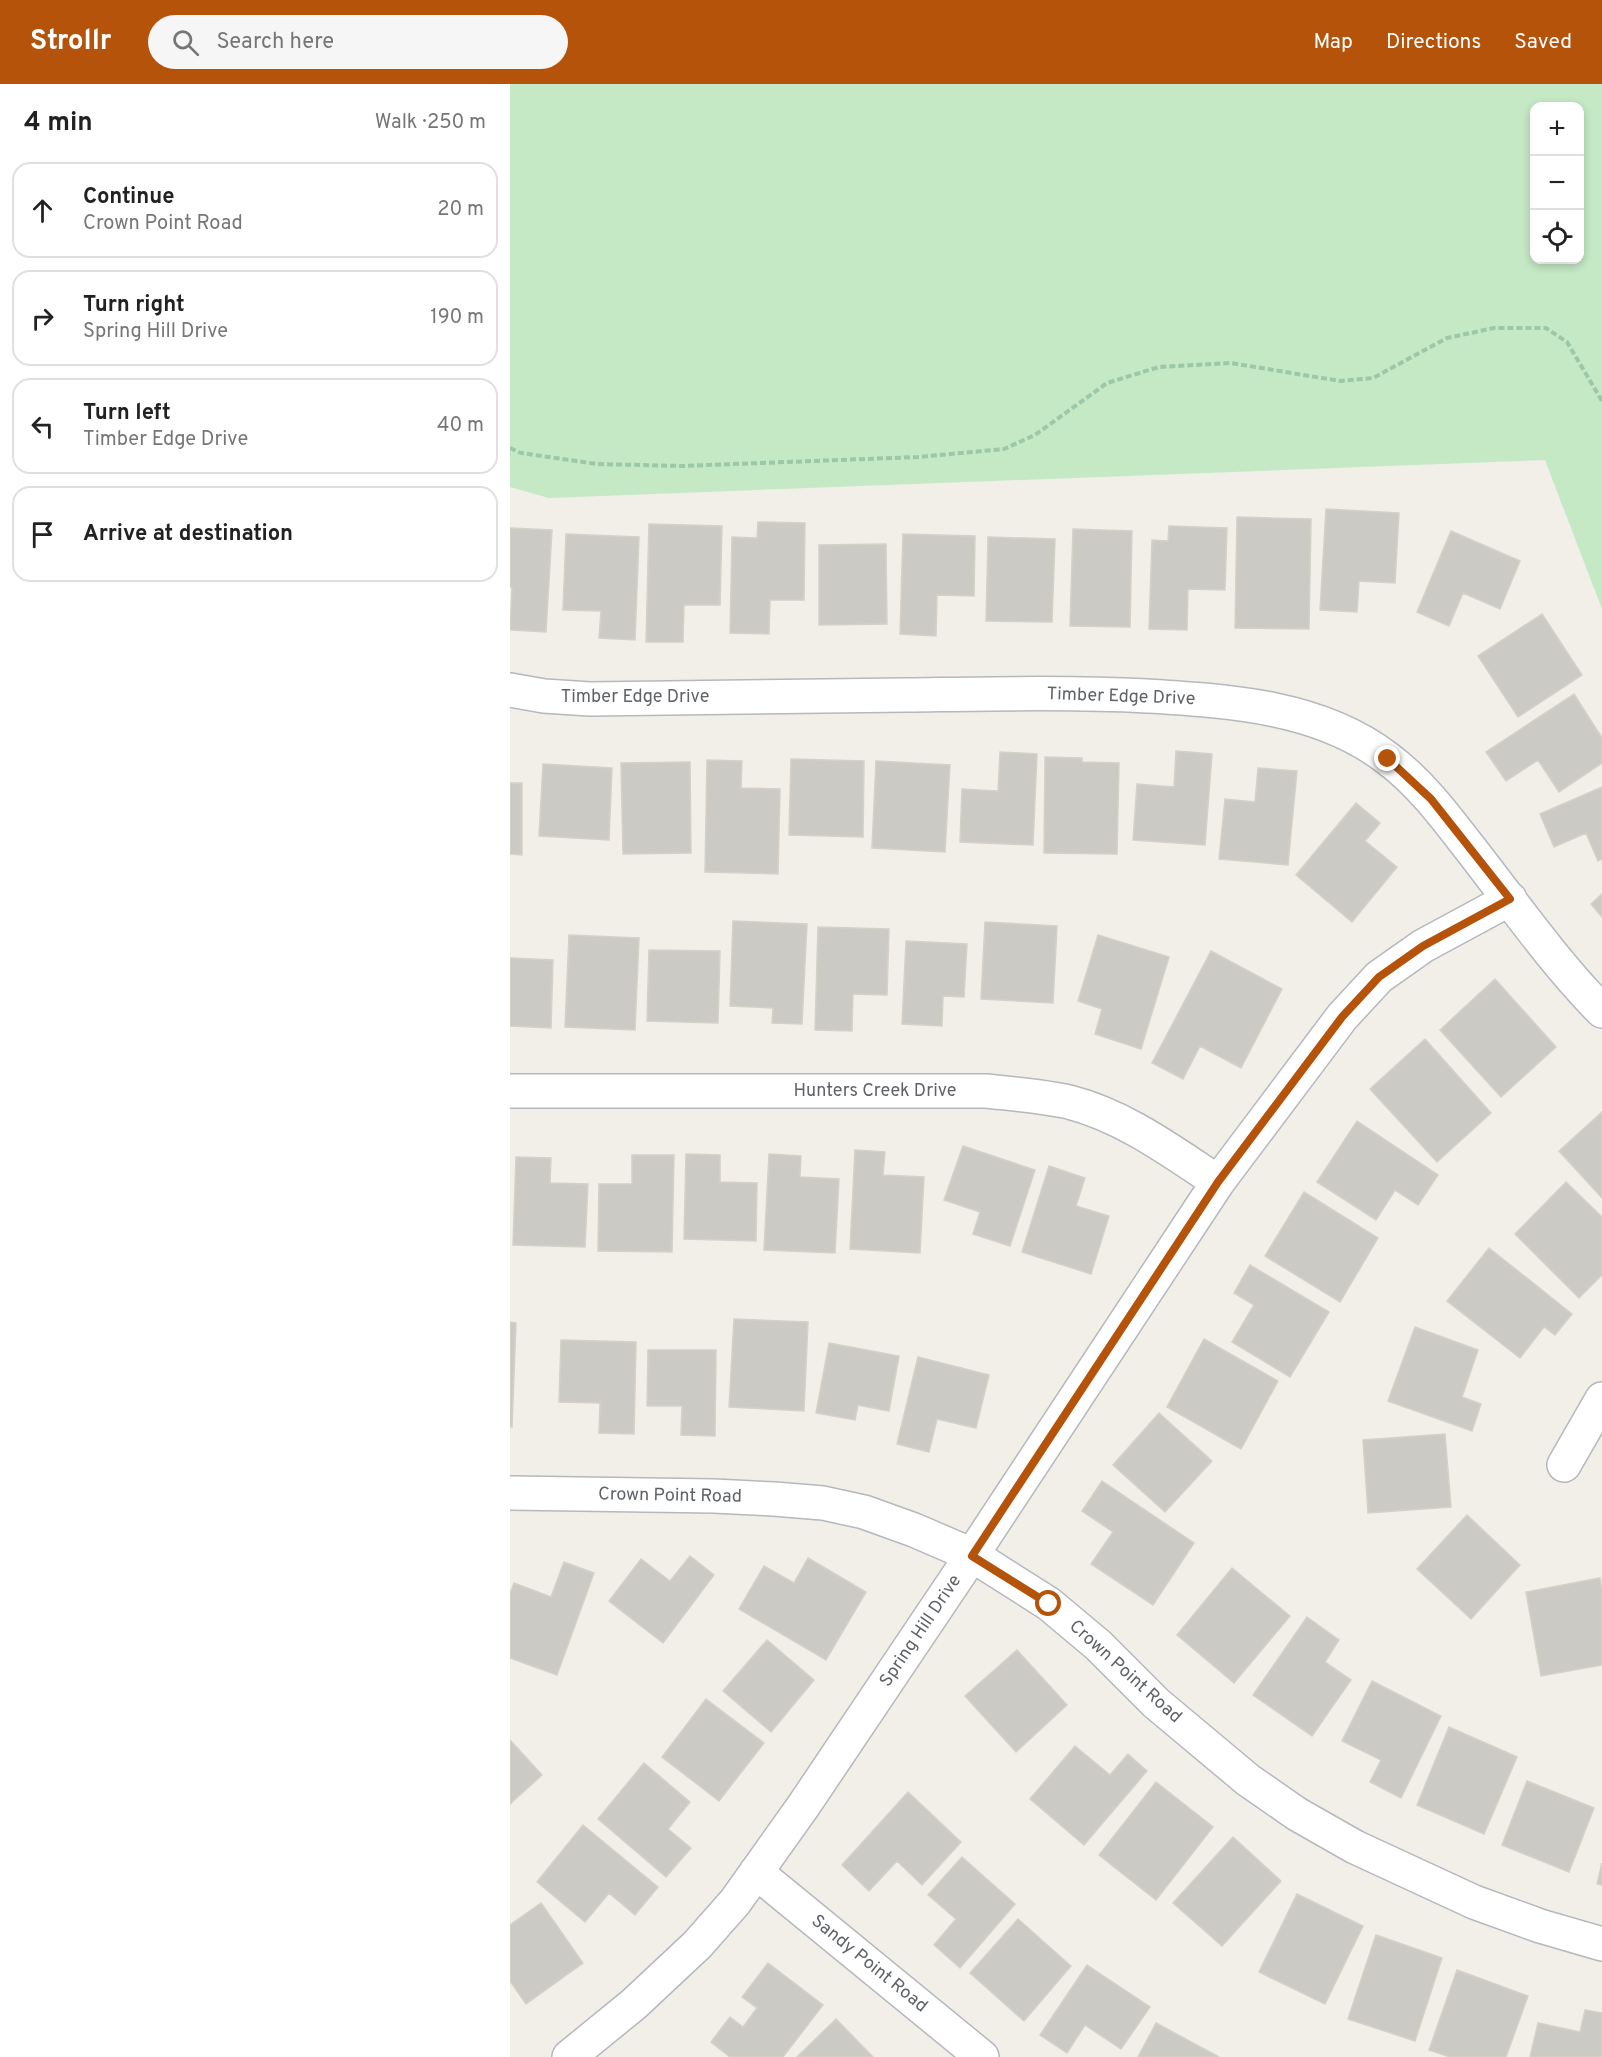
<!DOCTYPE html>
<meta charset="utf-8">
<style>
:root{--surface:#fff;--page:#f6f6f6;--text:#222;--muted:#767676;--line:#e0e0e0;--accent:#b45309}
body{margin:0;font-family:Overpass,sans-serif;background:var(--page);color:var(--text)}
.controls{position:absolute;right:18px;top:18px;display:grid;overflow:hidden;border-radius:12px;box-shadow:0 3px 9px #0003}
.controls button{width:54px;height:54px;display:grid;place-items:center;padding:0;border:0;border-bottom:2px solid var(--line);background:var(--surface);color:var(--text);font:30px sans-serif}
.stop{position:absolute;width:18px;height:18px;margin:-14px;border:4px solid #b45309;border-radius:50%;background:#fff}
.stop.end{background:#b45309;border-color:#fff;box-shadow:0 2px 6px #0008}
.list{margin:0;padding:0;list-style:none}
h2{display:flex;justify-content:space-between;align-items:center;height:78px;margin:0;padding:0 24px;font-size:26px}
h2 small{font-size:20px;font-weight:400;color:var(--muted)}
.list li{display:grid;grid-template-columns:39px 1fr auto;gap:18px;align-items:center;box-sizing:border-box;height:96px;margin:0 12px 12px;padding:0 12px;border:2px solid var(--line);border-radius:18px}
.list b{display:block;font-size:22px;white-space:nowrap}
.list p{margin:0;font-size:20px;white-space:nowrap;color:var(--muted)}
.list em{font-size:20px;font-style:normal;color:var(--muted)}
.icon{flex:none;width:33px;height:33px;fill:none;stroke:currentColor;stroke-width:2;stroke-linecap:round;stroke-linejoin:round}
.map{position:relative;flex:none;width:1092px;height:1973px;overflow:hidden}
header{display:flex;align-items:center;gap:36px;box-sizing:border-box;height:84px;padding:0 30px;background:var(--accent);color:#fff}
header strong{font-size:28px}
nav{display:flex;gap:33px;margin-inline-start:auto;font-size:21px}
.search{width:420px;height:54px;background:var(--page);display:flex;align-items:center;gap:15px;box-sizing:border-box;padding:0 21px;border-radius:33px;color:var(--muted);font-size:22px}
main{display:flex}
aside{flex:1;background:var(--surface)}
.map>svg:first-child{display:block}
</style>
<header>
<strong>Strollr</strong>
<div class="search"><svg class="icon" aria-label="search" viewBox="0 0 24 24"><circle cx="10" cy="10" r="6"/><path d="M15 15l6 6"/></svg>Search here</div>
<nav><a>Map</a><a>Directions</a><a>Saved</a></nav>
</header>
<main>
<aside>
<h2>4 min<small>Walk · 250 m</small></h2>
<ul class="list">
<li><svg class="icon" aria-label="ahead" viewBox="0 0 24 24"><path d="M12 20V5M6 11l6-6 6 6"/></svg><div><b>Continue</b><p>Crown Point Road</p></div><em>20 m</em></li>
<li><svg class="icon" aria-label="right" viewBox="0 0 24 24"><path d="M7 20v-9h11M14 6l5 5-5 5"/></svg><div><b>Turn right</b><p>Spring Hill Drive</p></div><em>190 m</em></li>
<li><svg class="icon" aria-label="left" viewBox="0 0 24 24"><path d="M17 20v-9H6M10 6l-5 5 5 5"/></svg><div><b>Turn left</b><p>Timber Edge Drive</p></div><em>40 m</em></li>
<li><svg class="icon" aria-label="arrive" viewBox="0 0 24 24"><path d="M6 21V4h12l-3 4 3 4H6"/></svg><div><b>Arrive at destination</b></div></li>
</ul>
</aside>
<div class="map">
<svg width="1092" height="1973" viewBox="0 0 1092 1973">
<rect width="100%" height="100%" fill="#f1efe8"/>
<!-- green -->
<path fill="#c5e8c5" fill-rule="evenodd" d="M0,0H1092V525L1035,376L39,414L0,403ZM1024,22H1070V176H1024Z"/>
<!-- building -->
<path fill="#cccac5" stroke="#d6d1c6" stroke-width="1.5" d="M816,425L889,429L885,499L849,497L847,528L810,526Z
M727,433L801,435L799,545L725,544Z
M248,438L295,439L294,516H260L259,550L220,549L222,453L247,454Z
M139,440L212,442L210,521H174L173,558H136Z
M659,442L717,444L715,506L678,505L677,546L639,545L642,456L658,457Z
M0,444L42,446L36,548L0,546L2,504L0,503Z
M563,445L622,447L620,543L560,542Z
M941,447L1010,477L990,525L953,509L939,542L907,528Z
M56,450L129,453L125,556L89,554L91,527L53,526Z
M393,450L465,452L464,512L427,511L426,552L390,550Z
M478,453L545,455L542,538L476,537Z
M376,460L377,540L309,541V461Z
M1032,530L1072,591L1008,633L968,572Z
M1064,610L1092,654V679L1049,708L1028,676L996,697L976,668Z
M666,667L702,670L695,761L623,756L627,700L664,703Z
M490,668L527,670L523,761L450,758L452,705L488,707Z
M535,673L572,674V678L609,679L607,770L534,769Z
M281,675L354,677L353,753L279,751Z
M197,676L232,677L231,704L270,705L268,790L195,788Z
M366,677L440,681L435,768L362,764Z
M180,678L181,769L113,770L111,679Z
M33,680L102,684L99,756L29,752Z
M748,684L787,687L778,781L709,775L715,715L745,718Z
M0,699H12V771L0,770Z
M1092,703V775L1088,777L1076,749L1044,763L1030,730Z
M846,719L870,739L855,757L887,783L842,838L786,791Z
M1092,810V833L1081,820Z
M223,837L297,840L292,940L262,939L263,924L220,922Z
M475,838L547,842L543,919L471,915Z
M308,843L379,845L377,911L343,910L342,947L305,946Z
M59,851L129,854L125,946L55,943Z
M588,851L659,873L631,965L585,950L592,925L568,917Z
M396,857L457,860L454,913L433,912L432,942L392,940Z
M139,866L210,867L208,939L137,937Z
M701,867L772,905L731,984L690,962L673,995L642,979Z
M0,874L43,876L41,944L0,942Z
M985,895L1046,963L991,1013L930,946Z
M915,955L981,1029L927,1078L860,1005Z
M1092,1028V1114L1049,1067Z
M847,1037L928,1091L908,1121L885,1106L866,1136L807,1098Z
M453,1062L525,1086L500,1162L463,1150L470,1128L434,1116Z
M345,1066L375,1068L373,1091L414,1093L410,1169L340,1165Z
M176,1070L210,1071V1098L247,1099L246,1157L174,1155Z
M259,1070L291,1072L290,1093L329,1095L325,1169L254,1166Z
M122,1071H164L162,1168L88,1167L89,1100H122Z
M6,1073L41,1074L40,1099L78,1100L75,1163L3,1161Z
M539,1082L575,1094L566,1122L599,1132L581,1190L512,1168Z
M1056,1098L1092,1133V1191L1069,1214L1005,1150Z
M794,1108L868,1154L830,1218L755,1172Z
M979,1164L1062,1230L1045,1251L1034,1243L1010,1274L937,1217Z
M740,1181L819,1228L780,1293L722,1258L744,1221L724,1209Z
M224,1235L298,1238L294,1327L219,1323Z
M0,1238L6,1239L2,1343H0Z
M905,1243L968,1266L952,1313L971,1320L962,1347L878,1317Z
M694,1255L768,1297L731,1365L657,1323Z
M51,1256L126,1258L124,1350L89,1349L90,1319L49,1318Z
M319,1259L389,1272L379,1327L348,1321L345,1336L306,1329Z
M138,1266H206L205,1352L171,1351L172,1322H137Z
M408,1273L479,1291L466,1344L427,1335L419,1368L387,1360Z
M649,1329L702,1377L655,1428L603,1381Z
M935,1350L941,1423L858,1429L853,1356Z
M592,1397L684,1459L643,1521L581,1480L603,1448L572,1427Z
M957,1431L1010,1481L961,1535L907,1485Z
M180,1472L204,1491L153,1559L99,1517L131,1475L160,1497Z
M298,1474L356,1508L316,1576L229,1525L254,1482L284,1499Z
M54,1478L84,1489L47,1591L0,1574V1510L4,1499L41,1513Z
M722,1484L780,1532L724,1599L667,1551Z
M1090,1494L1092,1506V1581L1031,1592L1016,1508Z
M797,1533L829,1556L815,1578L841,1596L802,1652L743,1611Z
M257,1556L304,1596L261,1648L213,1607Z
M507,1566L557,1621L506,1668L455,1612Z
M862,1597L931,1632L891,1714L860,1698L871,1676L832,1657Z
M196,1615L254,1659L209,1717L152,1673Z
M939,1643L1007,1673L974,1750L907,1721Z
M0,1656L32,1691L0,1720Z
M565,1662L600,1691L618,1670L637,1687L574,1761L520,1715Z
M134,1679L180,1718L158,1745L181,1764L156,1793L88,1735Z
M1017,1697L1084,1724L1059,1788L992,1761Z
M646,1698L703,1743L646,1816L589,1771Z
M398,1708L451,1758L412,1801L387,1777L359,1807L332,1781Z
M73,1741L148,1803L125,1831L99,1809L75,1838L27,1798Z
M723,1753L771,1797L712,1862L663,1819Z
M452,1773L505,1820L450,1884L424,1861L446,1835L418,1811Z
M1092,1779V1801L1087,1800Z
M787,1810L853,1842L815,1920L749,1888Z
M31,1819L73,1879L16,1920L0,1897V1841Z
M508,1835L561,1882L514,1937L460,1889Z
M866,1851L932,1874L905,1957L838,1935Z
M258,1879L313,1921L273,1973H220L201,1958L220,1933L233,1943L247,1924L232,1913Z
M577,1881L640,1923L611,1965L575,1941L557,1969L530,1951Z
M947,1886L1018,1912L996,1973H940L919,1966Z
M1075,1926L1092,1929V1973H1020L1028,1939L1070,1948Z
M326,1935L363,1973H287Z
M646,1939L709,1973H628Z"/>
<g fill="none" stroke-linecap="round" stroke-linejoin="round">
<!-- minor casing -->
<g stroke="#b5b8bc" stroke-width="36">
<path id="minor" d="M0,606L34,612L80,615C185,614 290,612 396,611C476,610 556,608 637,612C719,617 809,622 877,674C908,697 932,728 955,758C1000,815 1041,875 1092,927
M0,1007H476C504,1010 532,1012 559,1018C614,1032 661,1067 708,1098
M1054,1381L1092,1315
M0,1409L204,1412L264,1415L313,1419L354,1428L404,1446L462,1471L539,1520L588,1561L646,1619L738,1696L787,1730L845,1763L964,1818L1030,1842L1092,1860
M246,1788L472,1973
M59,1973L124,1920L187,1861L225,1818L294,1721L462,1471L708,1098L832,933L869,893L913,862L1000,815"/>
</g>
<!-- path -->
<path stroke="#9cc7a9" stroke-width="4" stroke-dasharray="6 3" stroke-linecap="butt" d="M0,364L11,369L87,380L172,382L408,373L494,365L525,351L597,299L649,283L721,279L830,297L863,294L937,254L984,244H1036L1057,258L1092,317"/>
<!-- minor -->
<use href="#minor" stroke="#fff" stroke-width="33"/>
</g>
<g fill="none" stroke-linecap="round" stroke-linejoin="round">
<!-- route -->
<path stroke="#b45309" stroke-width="8" d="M539,1520L462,1472L708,1098L832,933L869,893L913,862L1000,815L921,715L878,675"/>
</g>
<g text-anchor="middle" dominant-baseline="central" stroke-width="6" stroke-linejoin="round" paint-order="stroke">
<!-- street labels -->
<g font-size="18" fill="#5f6368" stroke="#fff">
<text x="125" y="613">Timber Edge Drive</text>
<text transform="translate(611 613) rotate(2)">Timber Edge Drive</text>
<text x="365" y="1007">Hunters Creek Drive</text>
<text transform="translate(160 1412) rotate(1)">Crown Point Road</text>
<text transform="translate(411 1547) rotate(-56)">Spring Hill Drive</text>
<text transform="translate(615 1588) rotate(42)">Crown Point Road</text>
<text transform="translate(359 1880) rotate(39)">Sandy Point Road</text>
</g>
</g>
</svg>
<div class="controls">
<button>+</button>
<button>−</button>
<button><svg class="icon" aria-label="locate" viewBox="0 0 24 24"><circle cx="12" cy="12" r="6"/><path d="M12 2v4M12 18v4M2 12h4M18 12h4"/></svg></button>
</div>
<div class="stop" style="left:539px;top:1520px"></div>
<div class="stop end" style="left:878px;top:675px"></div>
</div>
</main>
